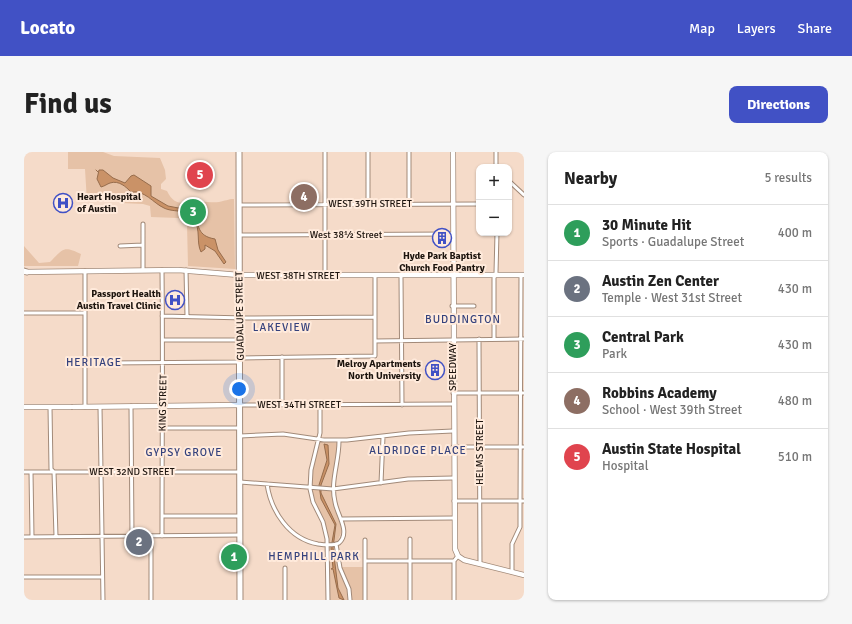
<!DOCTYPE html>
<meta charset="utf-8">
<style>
:root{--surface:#fff;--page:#f6f6f6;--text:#222;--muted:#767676;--line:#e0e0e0;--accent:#4151c5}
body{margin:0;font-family:Signika,sans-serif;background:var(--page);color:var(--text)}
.controls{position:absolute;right:12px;top:12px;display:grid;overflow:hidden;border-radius:8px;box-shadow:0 1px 3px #0004}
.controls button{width:36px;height:36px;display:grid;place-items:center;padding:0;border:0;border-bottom:1px solid var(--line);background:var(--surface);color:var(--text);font:20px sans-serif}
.you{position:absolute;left:215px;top:237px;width:14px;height:14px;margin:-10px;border:3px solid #fff;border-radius:50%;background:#1a73e8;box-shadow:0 0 0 6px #1a73e833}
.badge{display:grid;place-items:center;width:26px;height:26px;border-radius:50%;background:var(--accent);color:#fff;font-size:13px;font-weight:700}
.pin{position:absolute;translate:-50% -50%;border:2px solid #fff;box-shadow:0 1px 4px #0006}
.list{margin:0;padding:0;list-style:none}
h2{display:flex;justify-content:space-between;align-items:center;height:52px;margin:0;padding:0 16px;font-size:17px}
h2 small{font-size:13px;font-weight:400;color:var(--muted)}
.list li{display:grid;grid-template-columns:26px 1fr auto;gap:12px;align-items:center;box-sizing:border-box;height:56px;padding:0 16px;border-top:1px solid var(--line)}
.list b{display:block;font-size:15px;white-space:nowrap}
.list p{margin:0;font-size:13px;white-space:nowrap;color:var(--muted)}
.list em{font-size:13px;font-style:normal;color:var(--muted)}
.map{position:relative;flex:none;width:500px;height:448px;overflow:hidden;border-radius:8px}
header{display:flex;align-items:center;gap:24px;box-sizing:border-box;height:56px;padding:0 20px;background:var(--accent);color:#fff}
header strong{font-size:19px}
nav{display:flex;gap:22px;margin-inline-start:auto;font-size:14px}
.intro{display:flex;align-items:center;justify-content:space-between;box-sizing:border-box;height:96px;padding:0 24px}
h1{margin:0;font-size:28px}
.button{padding:10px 18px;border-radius:8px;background:var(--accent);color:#fff;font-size:14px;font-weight:700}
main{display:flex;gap:24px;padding:0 24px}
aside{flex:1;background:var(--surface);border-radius:8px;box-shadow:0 1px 3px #0004}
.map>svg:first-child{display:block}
</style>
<header>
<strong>Locato</strong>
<nav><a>Map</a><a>Layers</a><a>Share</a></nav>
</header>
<div class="intro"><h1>Find us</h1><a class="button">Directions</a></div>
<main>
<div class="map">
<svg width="500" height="448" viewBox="0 0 500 448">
<rect width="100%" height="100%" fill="#f5dbc9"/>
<!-- green -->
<path fill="#e6c2a7" d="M44,0H79L90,4L136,6L141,18L142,27L137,32V37L143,39C150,54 159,51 172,50C180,49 188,51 195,50C201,49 204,47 210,47L211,117L164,114L163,72L154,66L127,65L126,54L119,52L97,51L96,48L63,50L61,17H44Z
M0,94L15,111L26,110C39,97 39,93 57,102L54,114H0Z
M296,289L313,291L312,311L307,331L308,346L318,379L310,397L314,415H339V448H306L304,385L301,372L289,345L287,328L289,312Z"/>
<!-- water -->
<path fill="#ca9267" stroke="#966c4c" d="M75,18H79L89,26L101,31L107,24L110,23L127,34V44L144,54L170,59C175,74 173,84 191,87L194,98L202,110L200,112L191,99L181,93V97L177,100C172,90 177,78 170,68C164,56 150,61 140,56C129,51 121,38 107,40C102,35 95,28 86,31C83,32 81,34 77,35L73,27Z
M300,292L304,293L305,312L297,333V341L312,372L309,396L314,436L320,448L315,446L309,417H307L309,416L307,396L311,373L297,347L295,333L303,308Z"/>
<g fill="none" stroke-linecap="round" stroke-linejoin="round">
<!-- stream -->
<path stroke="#966c4c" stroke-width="1" d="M72,18L74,20"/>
<!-- street casing -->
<g stroke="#a28a79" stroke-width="5">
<path id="street" d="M344,0V52
M385,0V52
M472,15V0
M485,29L500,43
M215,53L455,52
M119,72V118
M215,83L428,82
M96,94L119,93
M138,118C139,207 138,295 138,384
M162,118L163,164
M301,124V0
M377,124L378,253
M428,154H450
M0,161H61
M138,164L221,166L351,165
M455,187L456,412
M470,187V126L472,121L473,81
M139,188H216
M351,189L500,187
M258,205V253
M216,206L351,204V124
M81,211L216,210
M429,241H500
M216,253L429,252
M296,253V281L287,318L286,337L289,350L299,370L303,387L304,448
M107,254L108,384
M26,255L27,317L30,320L32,384
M61,255V119
M76,255L79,448
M138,276H216
M216,284L259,282L300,288H323L385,281L429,279
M429,295H500
M0,320H216
M7,320L8,384
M216,330L309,337L384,327L429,326
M357,331L359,285
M243,332C247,359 265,387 294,392C301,393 309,394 315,391C327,380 313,363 311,350C306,329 315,311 315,289
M430,349H500
M138,364H216
M317,367L430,366
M127,384V448
M0,385L216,383
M386,387V448
M341,388V448
M312,392L316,416L325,437L326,448
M342,409H430
M488,420V392L496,375V357L497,123
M0,425H78
M261,448V416
M430,448V409L434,404"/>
</g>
<!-- secondary casing -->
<g stroke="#a28a79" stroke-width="6">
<path id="secondary" d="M429,0L431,397L434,404L440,408L500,423
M0,120L154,118L215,123H500
M0,255H47
M49,255L216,253"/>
</g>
<!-- primary casing -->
<g stroke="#a28a79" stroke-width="7">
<path id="primary" d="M215,0L216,448
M0,119L3,120"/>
</g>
<!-- street -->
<use href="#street" stroke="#fff" stroke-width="3"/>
<!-- secondary -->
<use href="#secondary" stroke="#fff" stroke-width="4.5"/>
<!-- primary -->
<use href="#primary" stroke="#fff" stroke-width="5"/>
</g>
<!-- icons -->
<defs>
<g id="hospital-ring" transform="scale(1)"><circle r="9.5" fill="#ffeadb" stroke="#4151c5" stroke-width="1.5"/><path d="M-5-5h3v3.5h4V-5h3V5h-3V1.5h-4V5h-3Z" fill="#4151c5"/></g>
<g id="building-ring" transform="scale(1)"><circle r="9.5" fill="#ffeadb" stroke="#4151c5" stroke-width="1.5"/><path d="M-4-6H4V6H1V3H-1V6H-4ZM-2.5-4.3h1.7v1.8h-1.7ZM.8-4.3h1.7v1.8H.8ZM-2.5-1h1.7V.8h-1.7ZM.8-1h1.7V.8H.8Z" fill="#4151c5"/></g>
</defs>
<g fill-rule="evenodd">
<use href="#hospital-ring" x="39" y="51"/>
<use href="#building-ring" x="418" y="86"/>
<use href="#hospital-ring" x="151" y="148"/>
<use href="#building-ring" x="411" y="218"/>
</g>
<g text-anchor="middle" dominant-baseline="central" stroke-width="4" stroke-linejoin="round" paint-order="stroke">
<!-- poi labels -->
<g font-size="10" font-weight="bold" fill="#1d140e" stroke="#ffeadb" text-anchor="end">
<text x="53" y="45" text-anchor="start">Heart Hospital<tspan x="53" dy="12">of Austin</tspan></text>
<text x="418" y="104" text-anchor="middle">Hyde Park Baptist<tspan x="418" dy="12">Church Food Pantry</tspan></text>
<text x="137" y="142">Passport Health<tspan x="137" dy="12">Austin Travel Clinic</tspan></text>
<text x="397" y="212">Melroy Apartments<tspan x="397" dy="12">North University</tspan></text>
</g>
<!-- street labels -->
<g font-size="10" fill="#1d140e" stroke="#ffeadb">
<text x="346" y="52">WEST 39TH STREET</text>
<text x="322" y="83">West 38½ Street</text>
<text x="274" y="124">WEST 38TH STREET</text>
<text transform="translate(216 164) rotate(-91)">GUADALUPE STREET</text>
<text transform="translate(429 215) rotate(-90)">SPEEDWAY</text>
<text transform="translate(139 251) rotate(-89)">KING STREET</text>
<text x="275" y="253">WEST 34TH STREET</text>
<text transform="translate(456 300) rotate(-90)">HELMS STREET</text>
<text x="108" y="320">WEST 32ND STREET</text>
</g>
<!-- neighbourhood labels -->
<g font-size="11" letter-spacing="1" fill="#35427d" stroke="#ffeadb">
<text x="439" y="167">BUDDINGTON</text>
<text x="258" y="175">LAKEVIEW</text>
<text x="70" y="210">HERITAGE</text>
<text x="394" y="298">ALDRIDGE PLACE</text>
<text x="160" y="300">GYPSY GROVE</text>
<text x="290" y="404">HEMPHILL PARK</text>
</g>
</g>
</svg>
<div class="controls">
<button>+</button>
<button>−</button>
</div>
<div class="you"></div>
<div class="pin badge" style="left:210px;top:405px;background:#2e9e5b">1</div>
<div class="pin badge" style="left:115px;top:390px;background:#6b7280">2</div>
<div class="pin badge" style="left:169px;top:60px;background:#2e9e5b">3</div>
<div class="pin badge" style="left:280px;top:45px;background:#8d6e63">4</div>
<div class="pin badge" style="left:176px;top:23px;background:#e0444e">5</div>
</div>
<aside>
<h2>Nearby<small>5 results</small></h2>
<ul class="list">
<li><span class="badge" style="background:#2e9e5b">1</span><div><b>30 Minute Hit</b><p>Sports · Guadalupe Street</p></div><em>400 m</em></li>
<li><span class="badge" style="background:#6b7280">2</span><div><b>Austin Zen Center</b><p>Temple · West 31st Street</p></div><em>430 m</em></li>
<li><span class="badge" style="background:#2e9e5b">3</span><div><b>Central Park</b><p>Park</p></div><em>430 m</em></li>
<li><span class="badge" style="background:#8d6e63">4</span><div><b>Robbins Academy</b><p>School · West 39th Street</p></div><em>480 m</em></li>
<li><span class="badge" style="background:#e0444e">5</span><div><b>Austin State Hospital</b><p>Hospital</p></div><em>510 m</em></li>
</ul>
</aside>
</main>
